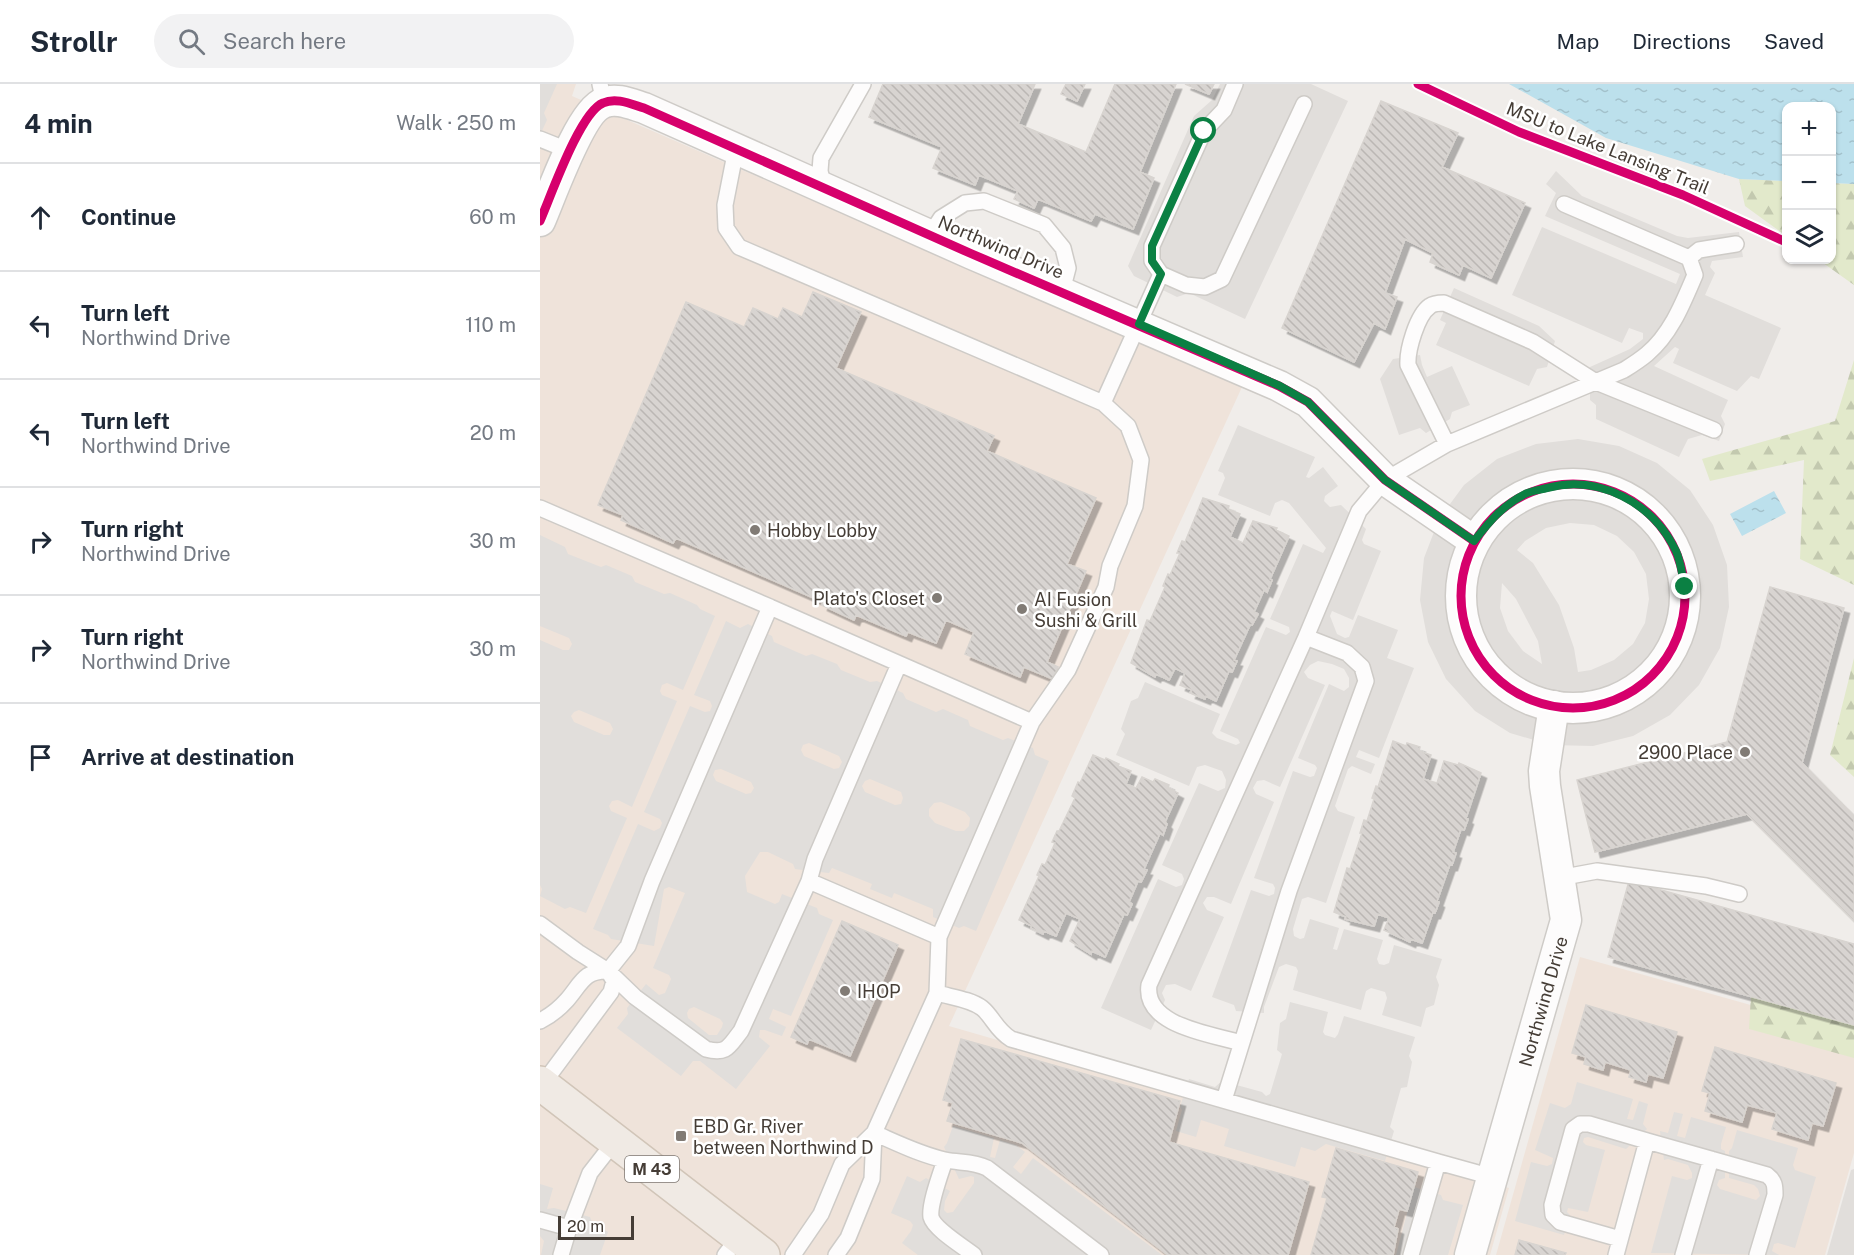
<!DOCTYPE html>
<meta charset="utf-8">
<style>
:root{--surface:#fff;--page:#f2f2f3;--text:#1f2937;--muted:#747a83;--line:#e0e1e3}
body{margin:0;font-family:"Public Sans",sans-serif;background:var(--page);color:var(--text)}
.controls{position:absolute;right:18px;top:18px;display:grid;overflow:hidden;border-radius:12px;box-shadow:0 2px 4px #0004}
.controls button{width:54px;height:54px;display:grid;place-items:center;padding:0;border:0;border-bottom:2px solid var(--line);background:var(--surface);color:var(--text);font:30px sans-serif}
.scale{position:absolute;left:18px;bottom:15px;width:76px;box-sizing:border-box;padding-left:6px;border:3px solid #453d36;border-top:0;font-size:16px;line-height:21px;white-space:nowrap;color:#453d36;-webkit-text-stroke:4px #fff;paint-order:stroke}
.stop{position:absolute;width:18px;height:18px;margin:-14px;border:4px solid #0b8043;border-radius:50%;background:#fff}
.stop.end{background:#0b8043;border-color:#fff;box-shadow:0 2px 6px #0008}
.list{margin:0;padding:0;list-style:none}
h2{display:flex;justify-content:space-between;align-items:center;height:78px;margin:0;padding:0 24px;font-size:26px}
h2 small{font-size:20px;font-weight:400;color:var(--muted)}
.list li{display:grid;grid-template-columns:39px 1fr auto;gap:18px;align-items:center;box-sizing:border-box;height:108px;padding:0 24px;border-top:2px solid var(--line)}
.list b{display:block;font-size:22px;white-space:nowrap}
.list p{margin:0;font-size:20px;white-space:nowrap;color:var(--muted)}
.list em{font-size:20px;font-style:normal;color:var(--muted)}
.icon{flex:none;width:33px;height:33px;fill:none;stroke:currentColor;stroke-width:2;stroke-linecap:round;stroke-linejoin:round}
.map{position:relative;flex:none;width:1314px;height:1171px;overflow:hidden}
header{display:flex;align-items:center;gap:36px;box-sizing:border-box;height:84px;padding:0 30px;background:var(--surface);border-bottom:2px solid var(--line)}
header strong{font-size:28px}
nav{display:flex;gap:33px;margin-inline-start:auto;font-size:21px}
.search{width:420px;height:54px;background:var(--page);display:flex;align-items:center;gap:15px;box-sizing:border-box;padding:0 21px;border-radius:33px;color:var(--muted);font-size:22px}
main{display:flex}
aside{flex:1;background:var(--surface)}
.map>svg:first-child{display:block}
</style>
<header>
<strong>Strollr</strong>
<div class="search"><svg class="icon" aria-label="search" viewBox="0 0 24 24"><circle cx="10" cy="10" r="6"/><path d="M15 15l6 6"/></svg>Search here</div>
<nav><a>Map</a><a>Directions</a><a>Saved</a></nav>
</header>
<main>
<aside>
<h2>4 min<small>Walk · 250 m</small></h2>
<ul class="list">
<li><svg class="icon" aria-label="ahead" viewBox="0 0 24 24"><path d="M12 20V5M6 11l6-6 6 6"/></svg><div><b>Continue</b></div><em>60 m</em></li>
<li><svg class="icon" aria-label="left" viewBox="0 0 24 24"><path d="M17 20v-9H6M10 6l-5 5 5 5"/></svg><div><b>Turn left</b><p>Northwind Drive</p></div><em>110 m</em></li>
<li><svg class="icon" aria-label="left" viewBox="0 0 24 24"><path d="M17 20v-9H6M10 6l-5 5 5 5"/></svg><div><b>Turn left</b><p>Northwind Drive</p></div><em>20 m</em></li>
<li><svg class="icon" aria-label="right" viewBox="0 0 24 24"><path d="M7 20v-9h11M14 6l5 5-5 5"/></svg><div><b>Turn right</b><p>Northwind Drive</p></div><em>30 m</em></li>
<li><svg class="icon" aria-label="right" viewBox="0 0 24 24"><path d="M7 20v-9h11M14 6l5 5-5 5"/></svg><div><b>Turn right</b><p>Northwind Drive</p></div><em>30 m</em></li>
<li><svg class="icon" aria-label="arrive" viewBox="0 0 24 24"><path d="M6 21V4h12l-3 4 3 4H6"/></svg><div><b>Arrive at destination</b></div></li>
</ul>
</aside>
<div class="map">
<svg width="1314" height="1171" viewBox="0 0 1314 1171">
<defs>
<pattern id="forest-firs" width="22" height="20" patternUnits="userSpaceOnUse" patternTransform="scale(1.5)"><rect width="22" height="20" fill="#e2e9cb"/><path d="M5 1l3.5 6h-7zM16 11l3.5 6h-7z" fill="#c3c9af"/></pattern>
<pattern id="water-ripples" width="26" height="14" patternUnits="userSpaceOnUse" patternTransform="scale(1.5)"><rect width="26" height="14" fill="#bce0ec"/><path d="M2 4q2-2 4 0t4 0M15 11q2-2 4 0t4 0" fill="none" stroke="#a3c1cb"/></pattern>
<pattern id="building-back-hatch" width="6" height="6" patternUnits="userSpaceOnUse" patternTransform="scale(1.5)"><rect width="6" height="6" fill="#d8d4d1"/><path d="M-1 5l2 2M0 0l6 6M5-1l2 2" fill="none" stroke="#bbb7b4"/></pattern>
<filter id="shadow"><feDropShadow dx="5.5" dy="5.5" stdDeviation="0" flood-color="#0004"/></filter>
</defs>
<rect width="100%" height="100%" fill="#f0edea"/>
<!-- commercial -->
<path fill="#efe3da" d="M0,0H36L32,12L702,303L409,942L969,1104L950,1171H0Z
M1040,873L1314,950V1069L1285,1171H956Z"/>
<!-- forest -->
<path fill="url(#forest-firs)" d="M1199,95L1246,97V152L1205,122Z
M1292,99L1314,100V201L1279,176H1292Z
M1314,276V501L1260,475L1264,376L1170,397L1162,375L1295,337Z
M1314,574V693L1290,671Z
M1212,894L1314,921V974L1209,945Z"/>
<!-- parking -->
<path fill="#e1dedb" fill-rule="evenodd" d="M0,0H17L4,29L7,36L0,51Z
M680,0H771L808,17L705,235L649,209L637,213L594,192L588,182L654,32L672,16Z
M1016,87L1042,112L1137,152L1148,154L1199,148L1203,173L1172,177L1170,183L1175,189L1165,211L1241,244L1219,295L1211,292L1197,307L1133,279L1139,265L1135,263L1114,282L1188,316L1181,332L1185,340L1179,357L1162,351L1148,355L1139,373L1056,335V321L1050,316V283L1090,265L1103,255V249L1089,244L1082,259L972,211L1002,143L1136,200L1140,190L1005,132L1016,109L1006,100Z
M914,204L999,242L1015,257L1007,283L997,285L989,302L896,261L906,239L900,236Z
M880,271L882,281L887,293L912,282L930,321L912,328L910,335L886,349L880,344L859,351L840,295L853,275Z
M698,341L775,373L766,393L769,394L783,383L798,402L785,412L784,417L790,423L801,421L826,445L822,456L824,460L841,467L813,536L792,527L790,532L797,550L805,554L809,553L818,531L858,546L847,574L874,584L839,674L819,666L816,673L835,680L831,690L812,682L808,685L795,722L798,727L815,733L786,819L768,813L762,815L753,845L754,852L760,855L764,854L770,835L799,844L793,865L797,866L804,845L843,856L837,875L839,880L844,881L849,879L854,861L902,875L896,893L899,901L894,921L886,924L881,943L842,931L847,914L845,908L831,904L826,907L821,926L753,906L758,887L756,883L746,880L739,883L724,923V929L696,927L694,921L672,913L711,806L729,812L734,810L735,804L733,800L714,794L753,687L770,693L774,692L777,684L775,681L758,674L789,600L804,607L809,603V594L804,585L792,580L778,577L770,581L764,588L768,594L785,601L740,703L724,696L717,697L713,704L716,710L734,718L691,820L674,813H667L663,819L667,826L684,833L651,907L635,900L626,901L622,909L625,916L611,946L561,924L618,795L636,803L642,801L644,795L642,790L622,781L659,699L678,707L685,704L686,696L682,687L665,681L657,683L649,702L576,671L585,650L581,645L591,617L598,614L605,598L680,630L672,649L677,654L696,661L700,659L698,655L680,647L726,543L746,551L750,548L749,543L730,535L763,460L783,469L786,464L749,419L742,416L735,419L730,432L678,411L685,394L683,389L678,387Z
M1038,355L1079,362L1117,379L1150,406L1173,441L1187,481L1189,523L1180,564L1159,601L1130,631L1093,652L1053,662L1011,661L970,649L935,627L906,595L888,558L880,516L884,474L899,435L924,401L957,375L996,360ZM1030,439L1054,441L1077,452L1094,468L1106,490L1109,515L1105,539L1093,560L1074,576L1051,586L1038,588L1034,564L1019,521L993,479L977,466L985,457L1006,444ZM962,499L976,515L998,557L1002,580L983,567L968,547L960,524Z
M0,451L25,463L28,470L61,483L66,481L92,492L95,498L124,510L130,509L157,521L160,525L175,532L143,606L127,599L122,601L120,607L122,611L137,617L92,723L78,716L72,717L69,722L71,727L87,734L46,829L30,823L25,825L0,812L2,805L0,801V556L23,566H29L32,560L29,554L0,542ZM39,626L70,639L73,645L70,651H64L34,638L31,632L34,628Z
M186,537L200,544L208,540L232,552L234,558L266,572L272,570L297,580L301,586L330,598L337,597L363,609L366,615L396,628L403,625L428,636L430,642L463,656L468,654L493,664L495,671L509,677L436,847L424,842L419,844L393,833V825L354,809L352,814L330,805L332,800L292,784L289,789L255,785L253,780L228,768H220L205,792L207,808L235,820L239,818L242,810L277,824L279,830L293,836L251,932L233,925L229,935L246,943L242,952L225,946H220L219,953L230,962L196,1005L160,977H153L141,992L77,944L88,930L87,924L106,900L119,911L125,909L131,895L129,891L113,884L145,809L129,803L124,805L114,862L71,855L68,851L53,845L98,740L114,747L120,744L122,739L120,735L104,728L150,622L165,628L170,627L172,622L170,617L154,611ZM269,659L299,672L302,678L299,684L294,685L264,672L261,666L263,661ZM181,685L211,698L214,704L211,709L206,710L176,697L173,691L175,686ZM330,695L361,708L363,714L361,720L355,721L325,708L322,702L325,697ZM401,718L425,728L430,734L429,742L424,747H416L395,739L389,732V725L394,719ZM154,923L180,935L183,939L182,943L177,951H169L148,934L147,929L149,925Z
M750,918L788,928L783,948L785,951L795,954L798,950L804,932L875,953L869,972L872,978L867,1003L861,1004L850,1043L854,1047L845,1077L786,1060L775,1067L761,1063L755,1083L684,1062L689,1045L661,1036L656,1053L636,1047L642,1026L640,1023L649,995L675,1003L682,997L722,1008L726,1012L730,1010L742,970L737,966L740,939L746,935Z
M1037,998L1093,1015L1087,1035L1093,1036L1099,1017L1108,1020L1103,1040L1107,1045L1086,1065L1048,1053L1044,1054L1043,1058L1046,1061L1065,1066L1048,1128L1028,1124L1027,1128L1030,1131L1024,1151L975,1137L991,1078L1007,1082L1012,1080L1013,1074L995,1066L1010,1019L1025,1024L1031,1020Z
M1134,1028L1143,1030L1137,1052L1145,1054L1151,1033L1186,1043L1181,1060V1065L1185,1067V1094L1179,1096L1177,1101L1180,1105L1216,1116L1220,1112L1218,1105L1214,1101L1189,1094V1067L1192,1064L1197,1046L1258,1064L1253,1081L1255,1086L1276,1093L1255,1164L1238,1159L1234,1160L1232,1167L1239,1171L1111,1169L1132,1092L1147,1096L1152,1094V1089L1148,1081L1128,1075L1124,1076L1120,1047L1128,1049Z
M413,1042L454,1054L450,1073L455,1074L460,1056L476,1061L485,1068L473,1083L481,1090L493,1074L622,1171H378L362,1159L371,1147L373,1141L370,1137L351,1129L367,1092L380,1098L386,1094L410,1107L405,1117L404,1126L407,1129L413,1128L434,1099V1093L431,1092L419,1095L404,1063L407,1059Z
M1314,1085V1171H1287L1311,1086Z
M0,1100L13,1104L7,1125L14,1124L50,1133L52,1138L68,1148L60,1171H1L4,1157L0,1152Z
M874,1103L901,1111L903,1116L923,1121L908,1171H856Z"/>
<!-- water -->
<path fill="url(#water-ripples)" d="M969,0H1314V100L1292,99V22H1246V97L1199,95L1066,54Z
M1234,407L1246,429L1202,452L1190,430Z"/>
<!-- building -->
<path fill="url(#building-back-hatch)" stroke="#d8d4d0" stroke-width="1.5" filter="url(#shadow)" d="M343,0H495L478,40L546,68L575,0H636L600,88L614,94L593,145L555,130L551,137L498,115L494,124L474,115L478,107L439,91L435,101L393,84L402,63L329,33Z
M526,0H545L537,17L521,10Z
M645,0H674L669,10Z
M841,17L918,49L902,83L985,119L951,194L923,181L919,191L890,178L893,169L865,155L845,209L857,213L845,245L834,239L814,278L742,244Z
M273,208L321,228L296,284L454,352L447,367L556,414L527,480L546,487L507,578L518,583L513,595L484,583L480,593L425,570L434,548L406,536L396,559L368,548L366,552L316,531L314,536L282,521L283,518L136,454L133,459L81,436L83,431L58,421L146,218L204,243L213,224L238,235L243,224L262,233Z
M663,414L689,422L688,425L700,430L690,453L703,459L713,437L737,444L736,446L749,452L730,495L732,496L727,508L724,506L714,528L718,530L712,541H710L694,576L697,577L692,588L689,587L676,617L666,612L665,615L650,609L652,606L640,601L645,589L635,584L629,596L616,590L615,593L591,579L607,536L610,537L625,503L623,502L628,490L630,491L640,469H637L642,457L645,458Z
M1230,503L1304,524L1262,679L1314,732V837L1207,730L1055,768L1037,696L1187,658Z
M853,657L866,662L867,659L880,663L879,667L891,671L883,695L897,699L904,677L918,681L919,679L941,689L926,734L928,735L924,746L921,745L913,768L916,769L912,781L910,780L897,817L899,818L895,829L893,828L882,859L871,855L870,858L844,846L849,834L838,830L834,842L805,835L806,833L794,828L807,784L810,785L822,749H820L824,736L827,737L834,715L832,714L836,702L838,703Z
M553,671L565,676L566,674L579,680L578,682L591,687L586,700L596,704L602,693L613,698L615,695L629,701L628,704L638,709L625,738L627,740L623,751L620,749L604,785L607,786L601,798L598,797L589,818L592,820L587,831L584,830L565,873L552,867L551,870L530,857L540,835L526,829L516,852L504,847L503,850L491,844L492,842L479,836L499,792L497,791L502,780L505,781L515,759L512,758L517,747H519L535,714L532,712L538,698L540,699Z
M1089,797L1314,860V941L1068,873Z
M302,837L358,861L310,972L269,955L267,960L251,953Z
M1046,921L1137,948L1123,994L1108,990L1106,998L1089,993L1091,986L1065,978L1063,986L1044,980L1046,973L1032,969Z
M421,955L640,1017L629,1058L769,1098L748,1171H628L482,1059L407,1037L413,1019L403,1016Z
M1175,963L1296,999L1283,1042L1272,1039L1268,1056L1232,1045L1237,1029L1207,1021L1202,1038L1165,1027L1170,1009L1162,1007Z
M796,1064L878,1088L867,1127L859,1125L854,1143L858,1145L853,1171H771L787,1114L782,1113Z
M979,1156L1026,1169L1025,1171H975Z"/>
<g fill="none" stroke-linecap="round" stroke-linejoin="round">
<!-- lane casing -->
<g stroke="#cecbc7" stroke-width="18">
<path id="lane" d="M60,0L64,18
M0,55L30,67
M196,65L185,121L186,144L199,163L563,319
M284,104L280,87L281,74L323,0
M1024,120L1149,174L1159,166L1196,160
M390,151L401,134L425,119L444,117L504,141L523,164L528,184L522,207
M621,190L646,201L665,203L682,195L764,20
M907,360L868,281C867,266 877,231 890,222C894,219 900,219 904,219L993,258L1056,298L1174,346
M0,424L230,523L112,797L88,862L68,887
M230,523L492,638
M1019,794L1057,787L1166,802L1199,810
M269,797L275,775L359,580
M0,840L38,868L68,887L95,913L166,965C187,971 189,962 201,947L269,797L399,853
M397,909C410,913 430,915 442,924C453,933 456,946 471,955L898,1078
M0,937C10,932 19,925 27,916C41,900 44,886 68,887L74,897L71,908L2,1001
M701,959C672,950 603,942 609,901L766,553
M684,1016L749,807L826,597L822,583L807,569L766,553L819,427L845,396L907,360L1084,286C1092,281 1100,276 1107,270C1131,250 1143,219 1155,191L1149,174
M334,1049C357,1059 381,1071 405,1076C420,1079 433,1077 447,1084L561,1171
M405,1076C401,1089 389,1120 391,1133C394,1145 424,1163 434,1171
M0,1136L29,1144
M1080,1155L1020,1138L1013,1131L1012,1121L1033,1045L1040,1040H1049L1107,1057
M21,1171L29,1144L50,1089L75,1057
M185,1171L199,1153
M253,1171L281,1130L302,1080L334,1049L397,909L399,853L492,638L528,586L566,503L570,482L595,422L601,376L588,342L563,319L621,190L612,177V162L664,47L684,26L695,0
M296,1171L308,1154L332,1095L334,1049
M871,1171L898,1078L952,1093
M1076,1171L1107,1057L1227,1091C1235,1097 1235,1102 1235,1111L1217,1171
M1143,1171L1171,1075"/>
</g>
<!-- street casing -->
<g stroke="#cecbc7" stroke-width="33">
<g id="street">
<path d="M0,137C11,112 40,28 63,19C76,13 91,20 104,24L432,170L739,302L768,318L845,396L934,457"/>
<circle cx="1033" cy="512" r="112"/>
<path id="s1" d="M930,1171L1026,836L1005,702L1004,687L1014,622"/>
</g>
</g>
<!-- primary casing -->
<g stroke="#d1c5b8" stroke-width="36">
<path id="primary" d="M0,999L223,1171"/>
</g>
<!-- lane -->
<use href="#lane" stroke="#fdfcfc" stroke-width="15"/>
<!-- street -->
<use href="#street" stroke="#fdfcfc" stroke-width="30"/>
<!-- primary -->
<use href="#primary" stroke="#f0eae4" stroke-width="33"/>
<!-- cycleway casing -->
<g stroke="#fff" stroke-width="13">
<path id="cycleway" d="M878,0L979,48L1143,111L1246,158
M0,137C11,112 40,28 63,19C76,13 91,20 104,24L432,170L739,302L768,318L845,396L934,457
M921 512a112 112 0 1 1 224 0a112 112 0 1 1-224 0Z"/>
</g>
<!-- cycleway -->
<use href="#cycleway" stroke="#d6006c" stroke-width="9"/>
</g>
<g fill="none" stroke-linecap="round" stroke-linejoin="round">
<!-- route -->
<path stroke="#0b8043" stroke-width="8" d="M664,47L612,162V177L621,190L599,240L740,302L768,318L845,396L934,457C950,437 962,422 985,410C991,407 999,406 1007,404C1059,390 1113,419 1136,467C1141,478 1142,492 1145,503"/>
</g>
<!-- markers -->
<g fill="#817b75" stroke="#fff" stroke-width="2">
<circle cx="215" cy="446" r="6"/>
<circle cx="397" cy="514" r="6"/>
<circle cx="482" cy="525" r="6"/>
<circle cx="1205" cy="668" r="6"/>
<circle cx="305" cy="907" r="6"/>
<rect x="135" y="1046" width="12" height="12" rx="3"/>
</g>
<g text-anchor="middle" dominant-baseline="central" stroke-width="5" stroke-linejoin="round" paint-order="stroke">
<!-- shield labels -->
<rect fill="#fff" stroke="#7d7772" stroke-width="1.5" x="85" y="1072" width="54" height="26" rx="4.5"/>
<g font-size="16" font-weight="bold" fill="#453d36">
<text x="112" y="1085">M 43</text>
</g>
<!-- street labels -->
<g font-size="18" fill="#453d36" stroke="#fff">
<text transform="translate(1068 64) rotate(22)">MSU to Lake Lansing Trail</text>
<text transform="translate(461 163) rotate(23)">Northwind Drive</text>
<text stroke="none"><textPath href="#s1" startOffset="264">Northwind Drive</textPath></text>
</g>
<!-- poi labels -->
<g font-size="18" fill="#453d36" stroke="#fff" text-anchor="start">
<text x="227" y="446">Hobby Lobby</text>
<text x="385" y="514" text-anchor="end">Plato's Closet</text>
<text x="494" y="515">AI Fusion<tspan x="494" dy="21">Sushi &amp; Grill</tspan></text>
<text x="1193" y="668" text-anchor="end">2900 Place</text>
<text x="317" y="907">IHOP</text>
<text x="153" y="1042">EBD Gr. River<tspan x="153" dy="21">between Northwind D</tspan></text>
</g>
</g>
</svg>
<div class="controls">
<button>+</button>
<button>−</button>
<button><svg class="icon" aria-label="layers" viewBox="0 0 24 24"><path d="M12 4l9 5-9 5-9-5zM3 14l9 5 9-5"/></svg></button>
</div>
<div class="scale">20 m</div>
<div class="stop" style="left:664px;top:47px"></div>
<div class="stop end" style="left:1145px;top:503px"></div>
</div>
</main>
